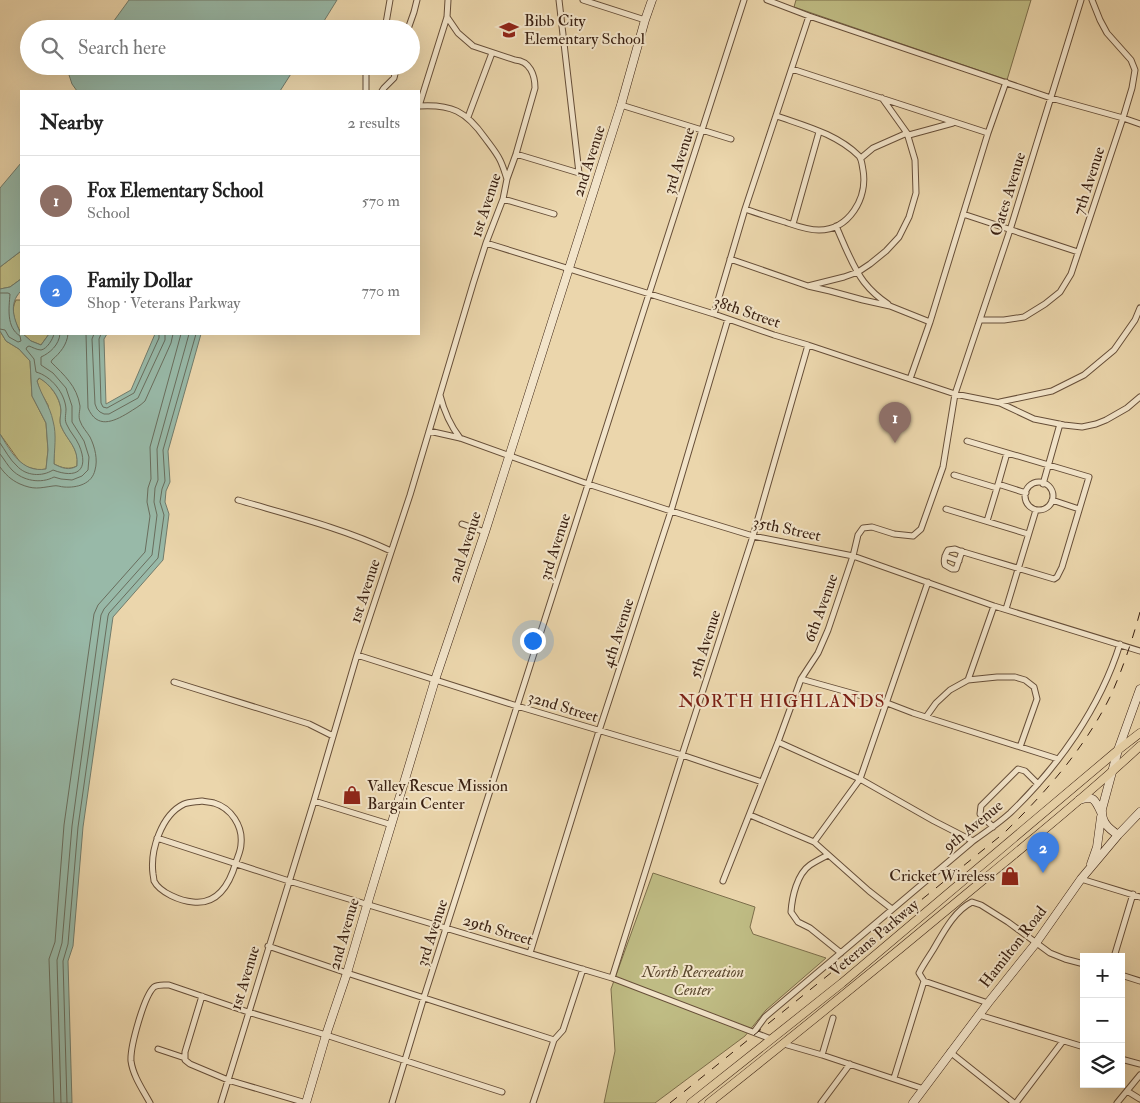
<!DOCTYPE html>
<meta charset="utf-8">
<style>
:root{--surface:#fff;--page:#f6f6f6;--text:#222;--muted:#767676;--line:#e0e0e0;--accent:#d93025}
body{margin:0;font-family:"IM FELL Double Pica",serif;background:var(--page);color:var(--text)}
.controls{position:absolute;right:15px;bottom:15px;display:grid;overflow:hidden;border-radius:0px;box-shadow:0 5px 20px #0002}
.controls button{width:45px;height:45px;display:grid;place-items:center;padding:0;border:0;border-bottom:1px solid var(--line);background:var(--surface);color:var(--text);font:25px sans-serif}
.you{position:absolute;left:532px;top:640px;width:18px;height:18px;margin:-12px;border:4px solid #fff;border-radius:50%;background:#1a73e8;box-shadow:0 0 0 8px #1a73e833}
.badge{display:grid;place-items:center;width:32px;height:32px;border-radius:50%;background:var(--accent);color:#fff;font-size:16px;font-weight:700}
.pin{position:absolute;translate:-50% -41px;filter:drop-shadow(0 1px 2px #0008)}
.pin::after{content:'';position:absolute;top:26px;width:18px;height:15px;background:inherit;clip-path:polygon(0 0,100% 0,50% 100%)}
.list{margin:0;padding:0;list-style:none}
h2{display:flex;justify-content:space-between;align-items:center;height:65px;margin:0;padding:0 20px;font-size:21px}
h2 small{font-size:16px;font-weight:400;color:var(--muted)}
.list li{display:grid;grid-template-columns:32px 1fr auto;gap:15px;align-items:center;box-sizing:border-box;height:90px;padding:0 20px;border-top:1px solid var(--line)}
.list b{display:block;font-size:19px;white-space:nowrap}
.list p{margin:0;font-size:16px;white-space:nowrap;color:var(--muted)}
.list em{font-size:16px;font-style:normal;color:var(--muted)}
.icon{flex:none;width:28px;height:28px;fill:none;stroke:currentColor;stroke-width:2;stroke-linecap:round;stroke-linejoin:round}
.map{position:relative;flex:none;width:1140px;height:1103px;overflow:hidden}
.search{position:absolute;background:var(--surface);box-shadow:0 5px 20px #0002;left:20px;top:20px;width:400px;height:55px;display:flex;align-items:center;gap:12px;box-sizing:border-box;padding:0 18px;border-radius:28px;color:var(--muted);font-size:19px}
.panel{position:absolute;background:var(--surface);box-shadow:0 5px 20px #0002;left:20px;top:90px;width:400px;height:245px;border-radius:0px}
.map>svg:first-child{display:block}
</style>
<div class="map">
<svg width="1140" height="1103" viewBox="0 0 1140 1103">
<rect width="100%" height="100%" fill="#ebd6ac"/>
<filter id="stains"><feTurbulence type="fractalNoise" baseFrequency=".004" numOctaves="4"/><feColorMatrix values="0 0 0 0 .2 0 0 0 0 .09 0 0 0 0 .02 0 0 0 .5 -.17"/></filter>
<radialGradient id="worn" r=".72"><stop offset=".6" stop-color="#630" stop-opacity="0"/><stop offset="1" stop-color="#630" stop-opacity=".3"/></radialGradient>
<!-- green -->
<path fill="#bfbc84" stroke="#7c6e4b" d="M796,0H1031L1007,80L794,7Z
M21,251V279L10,287L0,289V267Z
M16,300H21V332C15,324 10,310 16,300Z
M0,331L6,341L19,349L30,361L32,396L46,423L48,450L46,469L39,470L27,467L20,462L0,434Z
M23,334H49L41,345L31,341Z
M40,378C50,385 60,397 61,410C61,415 59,421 61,426C68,442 79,447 77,466C69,470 62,468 54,464V450L48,405L40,391L37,381Z
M653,873L755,907L750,927L753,934L826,958L766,1010L745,1036L655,1103H604L615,1051L611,989Z"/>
<!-- water -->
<path fill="#98b9a8" stroke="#727c6c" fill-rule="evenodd" d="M129,0H337L319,29H108Z
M75,66H296L280,91H77L72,84L68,72Z
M21,163V251L0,267V188Z
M21,279V291C8,304 14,319 21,334H23L31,341L41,345L49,334H107L104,339L106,404L131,390L155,334H201L168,451L170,482L166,491L165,502L169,514L163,560L113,617L83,827L73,946L68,961L72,1103H0V434C11,452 22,473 46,469L48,450L46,423L32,396L30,361L19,349L6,341L0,331V289L10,287ZM39,378C50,384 60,397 61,410C61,415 59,421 61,426C67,441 79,447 77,466C69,471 62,468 54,464C54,450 57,435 53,421C50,406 41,395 37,381Z"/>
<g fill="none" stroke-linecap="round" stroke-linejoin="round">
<!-- shore -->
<path stroke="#696d5d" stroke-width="1" d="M0,293H8L10,294C9,308 6,327 20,336L21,341L18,342L9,337L5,330L0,329
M86,334L88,408C97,429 113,422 128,413C134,409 140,406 145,401L171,343L173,334
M94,334L92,339L95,404L97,409L100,412L104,414H109L138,398L165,340V334
M101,334L99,339L101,403L103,407L107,408L134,393L159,338V334
M0,443C5,450 10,460 17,466C26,476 42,477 53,470C76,479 90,471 79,445C76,438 70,432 67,425C64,420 66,415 66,409C65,393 51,376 36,372L34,359L26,349L27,347L29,346C32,347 37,350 41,350C47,349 53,339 54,334
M0,454C4,459 8,466 12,470C23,481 41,484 54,477L61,479L72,480L82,476L88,470L89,457L84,441L72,422V406L66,388L53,373L41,365V357C50,353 59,345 60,334
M0,467C5,474 11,480 20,484C34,490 39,488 53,486C57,485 61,487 64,487C77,488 92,484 95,470C98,460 95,447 90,437C87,432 82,427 80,421C78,416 80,411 80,406C77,386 64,375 51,362L52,360C60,353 67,345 68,334
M54,1103L49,959L55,942L64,825L94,614L98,605L145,552L150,516L147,502L148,488L151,479L150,447L181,334
M61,1103L57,960L62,943L72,826L101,615L104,609L152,555L157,515L154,502L155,488L158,480L157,449L189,334
M67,1103L63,961L68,944L78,827L108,616L109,613L158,558L164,515L160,502L162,489L165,481L163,450L196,334"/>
<!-- street casing -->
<g stroke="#664e38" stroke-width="7">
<path id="street" d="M583,0L645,20
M767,0L809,16L1051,98L1123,118L1140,124
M385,29L390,0
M408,29L414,12L417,0
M792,69L988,133
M366,91V74L370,66
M382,91L384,88L394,78L397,66
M621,105L731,139
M419,106C451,104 466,111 485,138C490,145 496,152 500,160C503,166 505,173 507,179
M419,106L447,17L448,0
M468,117L492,53
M516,154L579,173L559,0
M861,158L873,148L907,133L909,135L953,123
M503,199L554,214
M745,209C759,214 772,218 785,222C797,226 807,230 819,230C849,230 868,198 863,170C862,165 862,160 859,156C837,134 805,126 777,116
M963,214L1078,252
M793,224L819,132
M836,226C844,244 853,268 864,282C871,291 879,298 888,304
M486,243L714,314L774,335L808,345L955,394L1000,403L1034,419L1064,425L1082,427L1096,424L1106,420L1127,408L1140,397
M730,259L808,286L830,291L863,300L890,306L930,322
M808,286L844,277L858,272L870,264L886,251L899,237L909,217L916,193L915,160L907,133L882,98
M714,314L745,209L809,16
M980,320H1004L1024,317L1045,304L1060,292L1071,274L1123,118L1132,88L1135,70L1131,60L1107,33L1100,20L1092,0
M910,379L930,322L988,133L1006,82
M440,395C444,411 450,425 460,438
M1000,402L1052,391L1084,375L1114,350L1135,320L1140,308
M429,431L460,438L588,484L671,511L753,536L853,556L994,606L1140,651
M954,475L997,488L1007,453
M1025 496a14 14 0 1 1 28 0a14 14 0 1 1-28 0Z
M998,484L1026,493
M1043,484L1060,424
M238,500C289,515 342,528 391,551
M1052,500L1079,509
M946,509L1028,534
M987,521L997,488
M462,524L485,532
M962,551L956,569H952L945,565C943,560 945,555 948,550L955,549L960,551L1054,579L1057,577L1062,567L1089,477L967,441
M945,556L959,561
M1006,609L1036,510
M357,655L517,706L682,755L762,782
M801,679L887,703L913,713L1058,759
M968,680L997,677H1015L1025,680L1034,687L1037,699L1020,747
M174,682L309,724L333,736
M926,717L936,703L950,690L968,680L994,606
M778,742L860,779L934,821L973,841
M202,801C206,802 210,802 214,803C231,808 243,826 241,844C241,850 238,856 236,862C230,883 218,905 193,902C181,901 160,893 154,881C154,880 153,874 153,874C150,851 161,815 184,804C189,802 197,802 202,801Z
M314,801L392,825
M750,815L814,842L869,891L892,909
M993,827L980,814L981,806L1018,769L1025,771L1038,784
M157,838L289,881L612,978L771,1039
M814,842L860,779L928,582
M828,855C822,858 816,861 810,865C797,874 792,897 791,912L798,922L810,928L841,953
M1081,879L1140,897
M723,881L778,742L801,679L818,653L828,630L853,556L858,535L863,528L872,527L894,534L913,536L921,529L943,467L955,394L1010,230L1081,0
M268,946L347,973L554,1040
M530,953L599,731L671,511L728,319
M1114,957L1133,894
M1121,975L1140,981
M612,978L682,755L753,536L808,345
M924,981L988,1003
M979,1015L1084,1047
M754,1032L765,1017L973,841C986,832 999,823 1010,813C1058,767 1100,708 1120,644
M784,1044L822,1055L924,1089
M158,1049L185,1058V1060L190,1064L228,1080L306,1103
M950,1052L1014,1103
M822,1055L833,1018
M185,1058V1052L202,996
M1121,1059L1140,1064
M894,1078L924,981L919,973C923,965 928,958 933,950C943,933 954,911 972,902L981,905L1008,922L1050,953L1065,959L1084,964
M1127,1091L1140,1099
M150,1103C143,1090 133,1076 131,1061C130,1047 144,996 154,987C158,984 164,985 169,985L248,1012L326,1035L502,1092
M221,1103L314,801L357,655L410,495L473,284L486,243L503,199L507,179L516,154L535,88C535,75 530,61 515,60L473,46L458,33L447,17
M392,1103L424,997L649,294L744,0
M533,1103L554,1040L563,1030L583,969
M821,1103L850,1064
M1016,1103L1063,1041
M1117,1103L1140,1075"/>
</g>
<!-- secondary casing -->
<g stroke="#3a2112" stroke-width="9">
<path id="secondary" d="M1079,800C1093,795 1095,799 1101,812
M1118,835C1108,828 1101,822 1102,809L1118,750L1140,689
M1091,864L1097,847L1101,817
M306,1103L326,1035L347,973L367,905L435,680L485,532L621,105L645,20L652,0
M913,1103L988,1003L1036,943L1081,879L1118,835L1140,812"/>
</g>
<!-- primary casing -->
<g stroke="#3a2112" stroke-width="9">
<path id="primary" d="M691,1103L842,983L1118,750L1140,733
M709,1103C801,1030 892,956 982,881C1035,837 1089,794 1140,746"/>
</g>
<!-- street -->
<use href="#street" stroke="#f2e4c9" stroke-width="5"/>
<!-- secondary -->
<use href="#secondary" stroke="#f2e4c9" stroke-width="8"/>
<!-- primary -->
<use href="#primary" stroke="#ebd6ac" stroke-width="8"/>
<!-- rail -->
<path stroke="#3a2112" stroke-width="1" stroke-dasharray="9 9" stroke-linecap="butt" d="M670,1103L1004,833C1046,792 1085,748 1111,695C1123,668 1132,641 1140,612"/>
</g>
<!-- icons -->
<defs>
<g id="school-bare" transform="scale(1.5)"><path d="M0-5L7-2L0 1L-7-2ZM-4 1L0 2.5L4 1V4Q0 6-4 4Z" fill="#8f2418" stroke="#f2e4c9" stroke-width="2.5" paint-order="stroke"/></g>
<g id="shop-bare" transform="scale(1.5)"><path d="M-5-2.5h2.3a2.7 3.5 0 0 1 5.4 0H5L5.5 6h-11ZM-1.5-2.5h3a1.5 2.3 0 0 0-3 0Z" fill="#8f2418" stroke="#f2e4c9" stroke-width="2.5" paint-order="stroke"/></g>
</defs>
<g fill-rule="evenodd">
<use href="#school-bare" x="509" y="30"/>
<use href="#shop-bare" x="352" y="795"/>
<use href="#shop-bare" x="1010" y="876"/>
</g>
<g text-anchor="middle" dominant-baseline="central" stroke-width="4" stroke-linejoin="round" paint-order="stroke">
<!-- poi labels -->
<g font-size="16" fill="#3a2112" stroke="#f2e4c9" text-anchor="start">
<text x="524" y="21">Bibb City<tspan x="524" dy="18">Elementary School</tspan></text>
<text x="367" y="786">Valley Rescue Mission<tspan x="367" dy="18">Bargain Center</tspan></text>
<text x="995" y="876" text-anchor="end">Cricket Wireless</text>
</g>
<!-- street labels -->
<g font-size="16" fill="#3a2112" stroke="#f2e4c9">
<text transform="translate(589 161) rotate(-72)">2nd Avenue</text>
<text transform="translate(679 161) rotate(-72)">3rd Avenue</text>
<text transform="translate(1089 181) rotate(-72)">7th Avenue</text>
<text transform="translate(1008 194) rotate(-73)">Oates Avenue</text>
<text transform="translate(486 205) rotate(-72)">1st Avenue</text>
<text transform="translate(747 312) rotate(19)">38th Street</text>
<text transform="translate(787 529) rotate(12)">35th Street</text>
<text transform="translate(465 547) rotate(-72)">2nd Avenue</text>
<text transform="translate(555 547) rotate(-72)">3rd Avenue</text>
<text transform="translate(365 591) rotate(-72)">1st Avenue</text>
<text transform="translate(821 608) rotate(-70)">6th Avenue</text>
<text transform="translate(618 633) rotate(-72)">4th Avenue</text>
<text transform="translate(705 644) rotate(-72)">5th Avenue</text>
<text transform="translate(563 707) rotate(17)">32nd Street</text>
<text transform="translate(973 826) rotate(-39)">9th Avenue</text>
<text transform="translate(498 930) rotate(17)">29th Street</text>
<text transform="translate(432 933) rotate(-72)">3rd Avenue</text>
<text transform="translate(344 934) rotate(-74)">2nd Avenue</text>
<text transform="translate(874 938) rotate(-40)">Veterans Parkway</text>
<text transform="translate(1013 947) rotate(-52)">Hamilton Road</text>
<text transform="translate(245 978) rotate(-73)">1st Avenue</text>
</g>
<!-- park labels -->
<g font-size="16" font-style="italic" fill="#5b482e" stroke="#f2e4c9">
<text x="693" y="972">North Recreation<tspan x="693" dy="18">Center</tspan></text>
</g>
<!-- neighbourhood labels -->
<g font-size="18" letter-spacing="1" fill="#7a1f14" stroke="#f2e4c9">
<text x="782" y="701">NORTH HIGHLANDS</text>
</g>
</g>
<rect width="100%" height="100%" filter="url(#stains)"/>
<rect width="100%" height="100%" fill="url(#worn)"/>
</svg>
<div class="controls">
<button>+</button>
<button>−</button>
<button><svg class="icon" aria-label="layers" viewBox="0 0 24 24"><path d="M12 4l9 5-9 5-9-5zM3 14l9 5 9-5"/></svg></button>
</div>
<div class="you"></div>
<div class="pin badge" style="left:895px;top:443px;background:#8d6e63">1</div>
<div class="pin badge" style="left:1043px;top:873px;background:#3f7fe0">2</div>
<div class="search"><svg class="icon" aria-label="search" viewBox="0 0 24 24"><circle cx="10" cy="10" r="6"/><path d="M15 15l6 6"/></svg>Search here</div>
<section class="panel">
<h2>Nearby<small>2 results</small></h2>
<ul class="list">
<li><span class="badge" style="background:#8d6e63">1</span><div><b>Fox Elementary School</b><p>School</p></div><em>570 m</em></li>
<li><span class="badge" style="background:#3f7fe0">2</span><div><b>Family Dollar</b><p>Shop · Veterans Parkway</p></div><em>770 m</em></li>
</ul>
</section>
</div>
